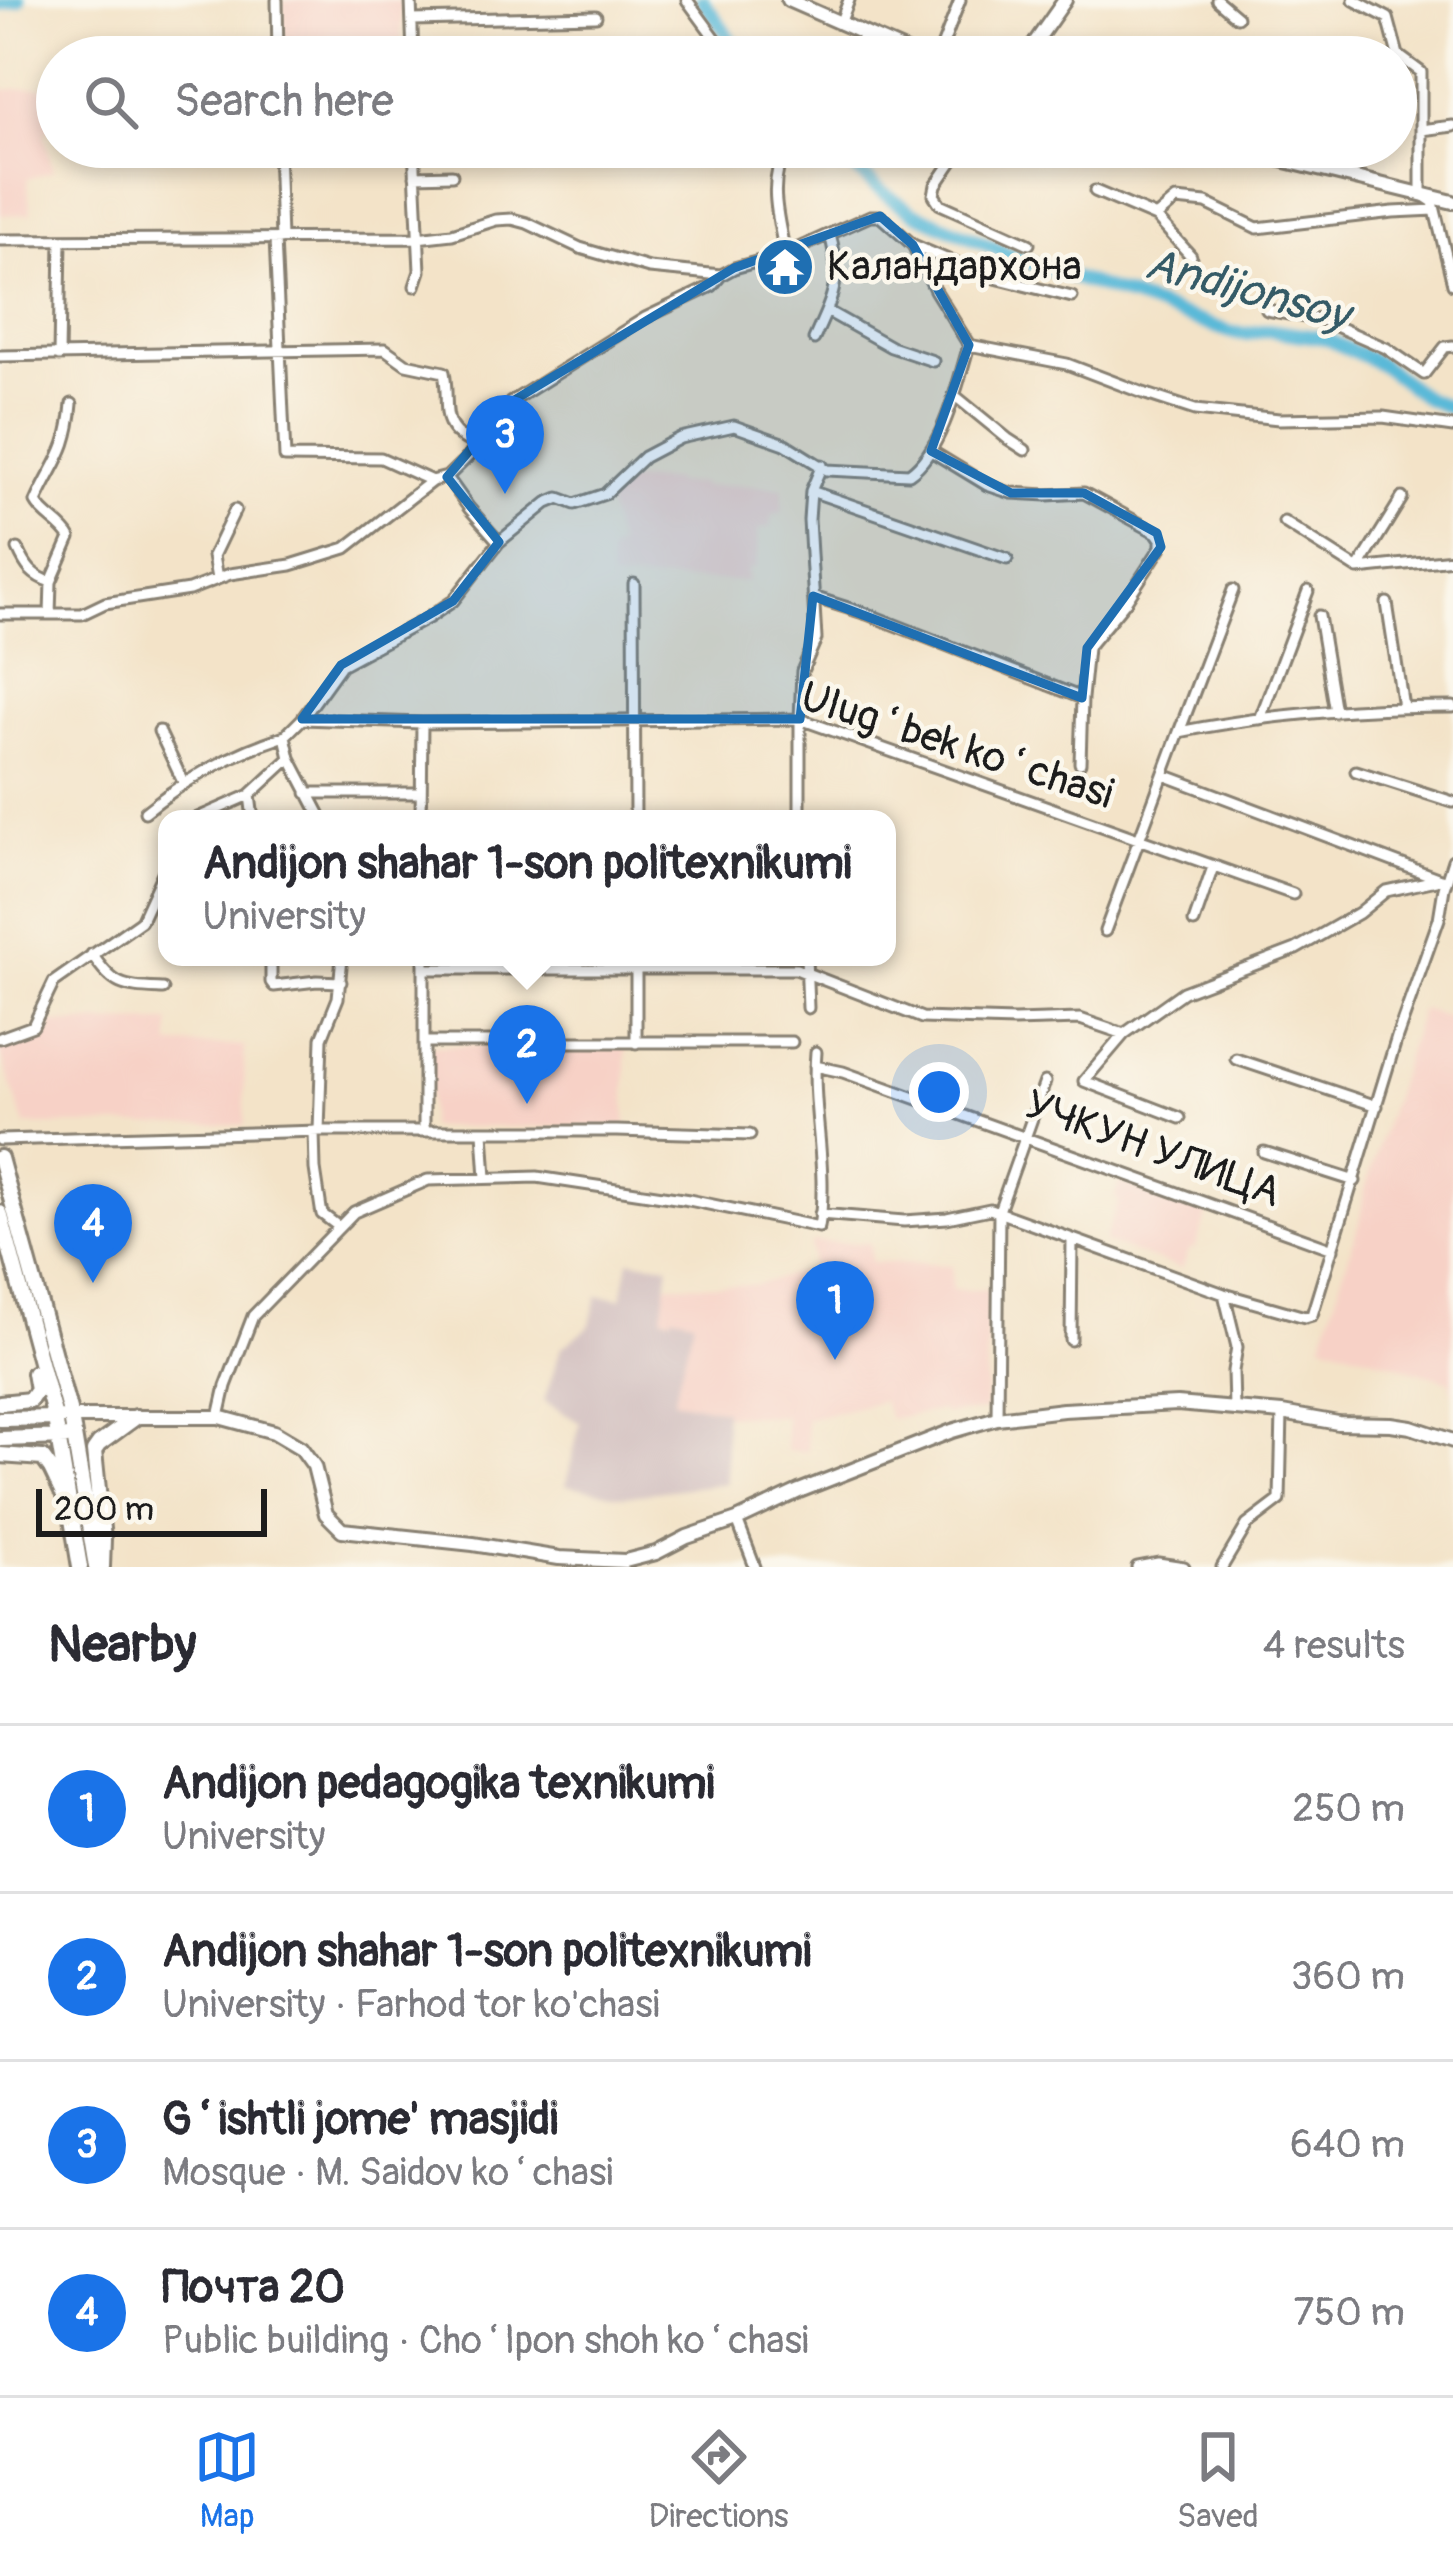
<!DOCTYPE html>
<meta charset="utf-8">
<style>
:root{--surface:#fff;--page:#f2f2f3;--text:#2b2b33;--muted:#7c7c81;--line:#e1e1e2;--accent:#1a73e8}
body{margin:0;font-family:Pangolin,sans-serif;background:var(--page);color:var(--text)}
.scale{position:absolute;left:36px;bottom:30px;width:231px;box-sizing:border-box;padding-left:12px;border:6px solid #1c1c1c;border-top:0;font-size:33px;line-height:42px;white-space:nowrap;color:#1c1c1c;-webkit-text-stroke:9px #fbf7ec;paint-order:stroke}
.you{position:absolute;left:939px;top:1092px;width:42px;height:42px;margin:-30px;border:9px solid #fff;border-radius:50%;background:#1a73e8;box-shadow:0 0 0 18px #1a73e833}
.badge{display:grid;place-items:center;width:78px;height:78px;border-radius:50%;background:var(--accent);color:#fff;font-size:39px;font-weight:700}
.pin{position:absolute;translate:-50% -99px;filter:drop-shadow(0 3px 6px #0008)}
.pin::after{content:'';position:absolute;top:63px;width:42px;height:36px;background:inherit;clip-path:polygon(0 0,100% 0,50% 100%)}
.popup{position:absolute;left:158px;top:810px;width:738px;height:156px;box-sizing:border-box;display:grid;place-content:center;border-radius:24px;background:var(--surface);filter:drop-shadow(0 3px 9px #0005);font-size:39px;white-space:nowrap;color:var(--muted)}
.popup b{font-size:45px;color:var(--text)}
.popup::after{content:'';position:absolute;left:50%;top:100%;margin-left:-24px;border:24px solid transparent;border-top-color:var(--surface)}
.list{margin:0;padding:0;list-style:none}
h2{display:flex;justify-content:space-between;align-items:center;height:156px;margin:0;padding:0 48px;font-size:51px}
h2 small{font-size:39px;font-weight:400;color:var(--muted)}
.list li{display:grid;grid-template-columns:78px 1fr auto;gap:36px;align-items:center;box-sizing:border-box;height:168px;padding:0 48px;border-top:3px solid var(--line)}
.list b{display:block;font-size:45px;white-space:nowrap}
.list p{margin:0;font-size:39px;white-space:nowrap;color:var(--muted)}
.list em{font-size:39px;font-style:normal;color:var(--muted)}
.icon{flex:none;width:66px;height:66px;fill:none;stroke:currentColor;stroke-width:2;stroke-linecap:round;stroke-linejoin:round}
.map{position:relative;flex:none;width:1453px;height:1567px;overflow:hidden}
.search{position:absolute;background:var(--surface);box-shadow:0 6px 18px #0003;left:36px;right:36px;top:36px;height:132px;display:flex;align-items:center;gap:30px;box-sizing:border-box;padding:0 42px;border-radius:66px;color:var(--muted);font-size:45px}
.sheet{height:828px;background:var(--surface)}
nav{display:flex;justify-content:space-around;align-items:center;box-sizing:border-box;height:168px;border-top:3px solid var(--line);background:var(--surface);font-size:33px;color:var(--muted)}
nav a{display:grid;justify-items:center;gap:6px}
nav .on{color:var(--accent)}
.map>svg:first-child{display:block}
</style>
<div class="map">
<svg width="1453" height="1567" viewBox="0 0 1453 1567">
<rect width="100%" height="100%" fill="#fbf7ec"/>
<filter id="ink" filterUnits="userSpaceOnUse"><feTurbulence type="fractalNoise" baseFrequency=".00833" numOctaves="2"/><feDisplacementMap in="SourceGraphic" scale="24" xChannelSelector="R" yChannelSelector="G"/><feConvolveMatrix kernelMatrix="1 2 1 2 8 2 1 2 1" color-interpolation-filters="sRGB"/></filter>
<filter id="wash" filterUnits="userSpaceOnUse"><feTurbulence type="fractalNoise" baseFrequency=".004" numOctaves="4" result="noise"/><feDisplacementMap in="SourceGraphic" scale="48" xChannelSelector="R" yChannelSelector="G"/><feGaussianBlur stdDeviation="2.7" result="paint"/><feColorMatrix in="noise" values="0 0 0 0 0 0 0 0 0 0 0 0 0 0 0 0 0 1.4 0 .05"/><feComposite in="paint" operator="in"/></filter>
<g filter="url(#wash)">
<rect width="100%" height="100%" fill="#f3e3c8"/>
<!-- built -->
<path fill="#f7d1c6" d="M283,0H401L402,57H284Z
M45,87L53,128L44,131L53,171L27,179L31,214L0,215V90Z
M674,480V484L701,483L702,487L739,485L783,488L782,513H774L773,518L770,519L771,527L758,529L756,567L747,569L748,581L609,580V553L618,546L608,506V495L623,481Z
M1421,1009L1453,1019V1397L1450,1381L1322,1342L1359,1223L1364,1193L1381,1136Z
M170,1022V1045L244,1046L245,1125H25L0,1053V1045L51,1032V1023Z
M430,1046H626V1127H429Z
M1120,1181L1208,1212L1195,1249L1190,1248L1182,1269L1104,1242L1119,1200L1114,1198Z
M811,1242L870,1243L871,1262L952,1265V1290H988L985,1411L943,1414L942,1410L889,1419L883,1401L805,1419L808,1451H786L785,1416L723,1415L724,1410L673,1400L693,1320L662,1316L666,1284L756,1285L796,1273H811Z"/>
<!-- industrial -->
<path fill="#d2bfbf" d="M629,1260L669,1265L662,1316L672,1318L673,1314L694,1320L673,1400L724,1410L727,1483L624,1496L566,1485L580,1423L544,1401L561,1348L590,1326L597,1296L622,1298Z"/>
<g fill="none" stroke-linecap="round" stroke-linejoin="round">
<!-- river -->
<path stroke="#5ab9d8" stroke-width="14" d="M702,0L744,57
M0,5L19,0
M831,147L882,192L913,212L1022,260L1233,333L1246,334L1268,330L1325,338L1380,364L1427,399L1453,409"/>
</g>
</g>
<g filter="url(#ink)">
<g fill="none" stroke-linecap="round" stroke-linejoin="round">
<!-- street casing -->
<g stroke="#888072" stroke-width="15">
<path id="street" d="M277,0L278,57
M411,0L413,57
M687,0L729,57
M1217,0L1237,17
M1354,0L1388,18L1398,55L1421,72V194L1433,202L1453,284
M412,20L596,16
M840,24L849,0
M850,57L864,36
M938,57L960,0
M1421,130L1453,126
M278,147L281,239
M414,147L420,271L415,286
M902,147L915,155L925,147
M962,147L936,185L934,195L940,204L1029,244
M415,176L452,175
M1095,191L1156,217L1176,200L1206,203L1257,228L1393,212L1435,210
M1156,217L1191,256
M275,239L285,457L381,458L432,481
M0,240L417,238L452,234L496,220L512,219L527,223L580,248L649,268L721,275
M913,245L983,275L1072,297
M785,254C778,215 767,185 786,147
M1267,310L1322,320L1386,348L1424,374L1445,347L1453,346
M827,311L891,347L933,361
M814,339C832,299 843,279 830,235
M969,345L1067,364L1143,393L1195,410L1279,419L1383,417L1453,427
M0,356L385,349L406,364L444,372C451,409 435,429 479,446
M59,356L61,240
M954,395L1008,439L1025,450
M931,451L987,485L1011,493L1047,495L1084,493L1157,533L1161,539V547L1126,601L1087,648L1082,698L1080,763
M447,477L469,508L499,542
M811,491L1007,559
M1284,522L1358,569L1453,559
M18,549C26,567 32,576 51,582
M1358,569L1402,498
M217,579L213,556L235,510
M634,584L635,819
M813,597L867,614L1082,698
M1387,603L1403,707
M0,614H82L105,603L189,590L230,574L291,565L346,548L432,481L447,477L479,446L511,402L645,318L712,286L721,275L734,268L785,254L870,216H880L913,245L935,290L969,345
M50,614L51,582L70,538C62,523 44,517 36,502C55,460 68,453 72,404
M1319,616L1335,712
M302,719L422,723L800,719L1293,894
M1260,719L1308,591
M159,731L184,784
M1179,732L1233,590
M290,758L322,819
M1356,771L1453,802
M1164,775L1440,879
M307,793H420
M250,795L253,819
M145,812C187,778 233,753 285,736
M195,819L250,795L290,758L285,736L302,719L341,665L428,618L453,601L499,542L547,503L559,498L575,504L605,494L644,457L680,438L734,426L785,444L827,470L909,474C942,452 958,383 969,345
M421,819L422,723
M800,819V719L802,671L816,639L809,520L811,491L822,465
M1194,922L1213,867
M1105,931L1179,732C1269,714 1361,707 1453,707
M92,954C114,988 124,987 163,989
M271,957V982L274,986L317,981L341,982
M636,957V1043
M806,957L808,1008
M424,969H796L922,1018L1014,1021L1080,1019L1124,1034
M0,1038L33,1026L54,982L141,921L167,864
M424,1042H792
M1236,1059L1377,1106
M815,1066L843,1072L1333,1249
M1180,1118L1084,1081L1124,1034L1183,992L1296,949L1359,913L1386,891L1441,879
M314,1131L315,1169L321,1209L322,1214L339,1227
M319,1131L322,1038L338,998L342,957
M424,1131V957
M483,1132L486,1178
M0,1140L319,1131H617L750,1135
M1264,1152L1355,1181
M820,1214L904,1221L947,1218L990,1209L1224,1294L1305,1317L1312,1315L1397,1037L1439,919L1444,888L1453,860
M1224,1294L1237,1347L1233,1371L1234,1408
M1071,1340L1072,1240
M219,1417L226,1386L253,1316L354,1212L428,1180L537,1177L689,1200L819,1227C829,1169 811,1110 816,1052
M997,1418L999,1211L1045,1082
M737,1520L755,1567
M1137,1567L1158,1563L1184,1567
M1222,1567L1247,1525L1280,1500L1282,1413"/>
</g>
<!-- secondary casing -->
<g stroke="#888072" stroke-width="18">
<path id="secondary" d="M788,0L918,57
M1025,57L1065,0
M1229,147L1453,202
M71,1417H219L274,1432L301,1448L314,1466L326,1514L342,1530L473,1544L559,1558L625,1561L656,1553L687,1537L737,1520L799,1491L952,1431L997,1418L1063,1410L1177,1404L1282,1413L1338,1423L1391,1424L1411,1427L1453,1441"/>
</g>
<!-- primary casing -->
<g stroke="#888072" stroke-width="20">
<path id="primary" d="M0,1158L71,1417L96,1567
M0,1213L55,1418L80,1567
M0,1403L30,1400L37,1390L34,1373
M0,1419L60,1418
M0,1439L67,1437
M0,1455L43,1458L51,1469L63,1494
M102,1567L103,1539L94,1451L99,1444L136,1417"/>
</g>
<!-- street -->
<use href="#street" stroke="#fff" stroke-width="9"/>
<!-- secondary -->
<use href="#secondary" stroke="#fff" stroke-width="12"/>
<!-- primary -->
<use href="#primary" stroke="#fff" stroke-width="14"/>
</g>
</g>
<!-- marked area -->
<path fill="#1f6fb2" fill-opacity="0.2" stroke="#1f6fb2" stroke-width="9" stroke-linejoin="round" d="M880,216L913,245L969,345L931,451L1011,493H1084L1157,533L1161,547L1087,648L1082,698L813,596L800,719H302L341,665L453,601L499,542L447,477L511,402L734,268Z"/>
<!-- icons -->
<defs>
<g id="temple-disc" transform="scale(3)"><circle r="9.5" fill="#1f6fb2" stroke="#fbf7ec"/><path d="M0-6L5-2H3V0L6.5 2.5H4V6H1.5V3h-3V6H-4V2.5H-6.5L-3 0V-2H-5Z" fill="#fff"/></g>
</defs>
<g fill-rule="evenodd">
<use href="#temple-disc" x="785" y="267"/>
</g>
<g text-anchor="middle" dominant-baseline="central" stroke-width="9" stroke-linejoin="round" paint-order="stroke">
<!-- poi labels -->
<g font-size="42" fill="#1c1c1c" stroke="#fbf7ec" text-anchor="start">
<text x="827" y="267">Каландархона</text>
</g>
<!-- street labels -->
<g font-size="42" fill="#1c1c1c" stroke="#fbf7ec">
<text transform="translate(957 746) rotate(18)">Ulugʻbek koʻchasi</text>
<text transform="translate(1153 1149) rotate(20)">УЧКУН УЛИЦА</text>
</g>
<!-- water labels -->
<g font-size="45" font-style="italic" fill="#355b67" stroke="#fbf7ec">
<text transform="translate(1247 290) rotate(15)">Andijonsoy</text>
</g>
</g>
</svg>
<div class="scale">200 m</div>
<div class="you"></div>
<div class="pin badge" style="left:835px;top:1360px">1</div>
<div class="pin badge" style="left:527px;top:1104px">2</div>
<div class="popup"><b>Andijon shahar 1-son politexnikumi</b>University</div>
<div class="pin badge" style="left:505px;top:494px">3</div>
<div class="pin badge" style="left:93px;top:1283px">4</div>
<div class="search"><svg class="icon" aria-label="search" viewBox="0 0 24 24"><circle cx="10" cy="10" r="6"/><path d="M15 15l6 6"/></svg>Search here</div>
</div>
<section class="sheet">
<h2>Nearby<small>4 results</small></h2>
<ul class="list">
<li><span class="badge">1</span><div><b>Andijon pedagogika texnikumi</b><p>University</p></div><em>250 m</em></li>
<li><span class="badge">2</span><div><b>Andijon shahar 1-son politexnikumi</b><p>University · Farhod tor ko'chasi</p></div><em>360 m</em></li>
<li><span class="badge">3</span><div><b>Gʻishtli jome' masjidi</b><p>Mosque · M. Saidov koʻchasi</p></div><em>640 m</em></li>
<li><span class="badge">4</span><div><b>Почта 20</b><p>Public building · Choʻlpon shoh koʻchasi</p></div><em>750 m</em></li>
</ul>
</section>
<nav>
<a class="on"><svg class="icon" aria-label="map" viewBox="0 0 24 24"><path d="M3 6l6-2 6 2 6-2v14l-6 2-6-2-6 2zM9 4v14M15 6v14"/></svg>Map</a>
<a><svg class="icon" aria-label="directions" viewBox="0 0 24 24"><path d="M12 3l9 9-9 9-9-9zM9 14v-3h6M13 9l2 2-2 2"/></svg>Directions</a>
<a><svg class="icon" aria-label="saved" viewBox="0 0 24 24"><path d="M7 4h10v16l-5-4-5 4z"/></svg>Saved</a>
</nav>
